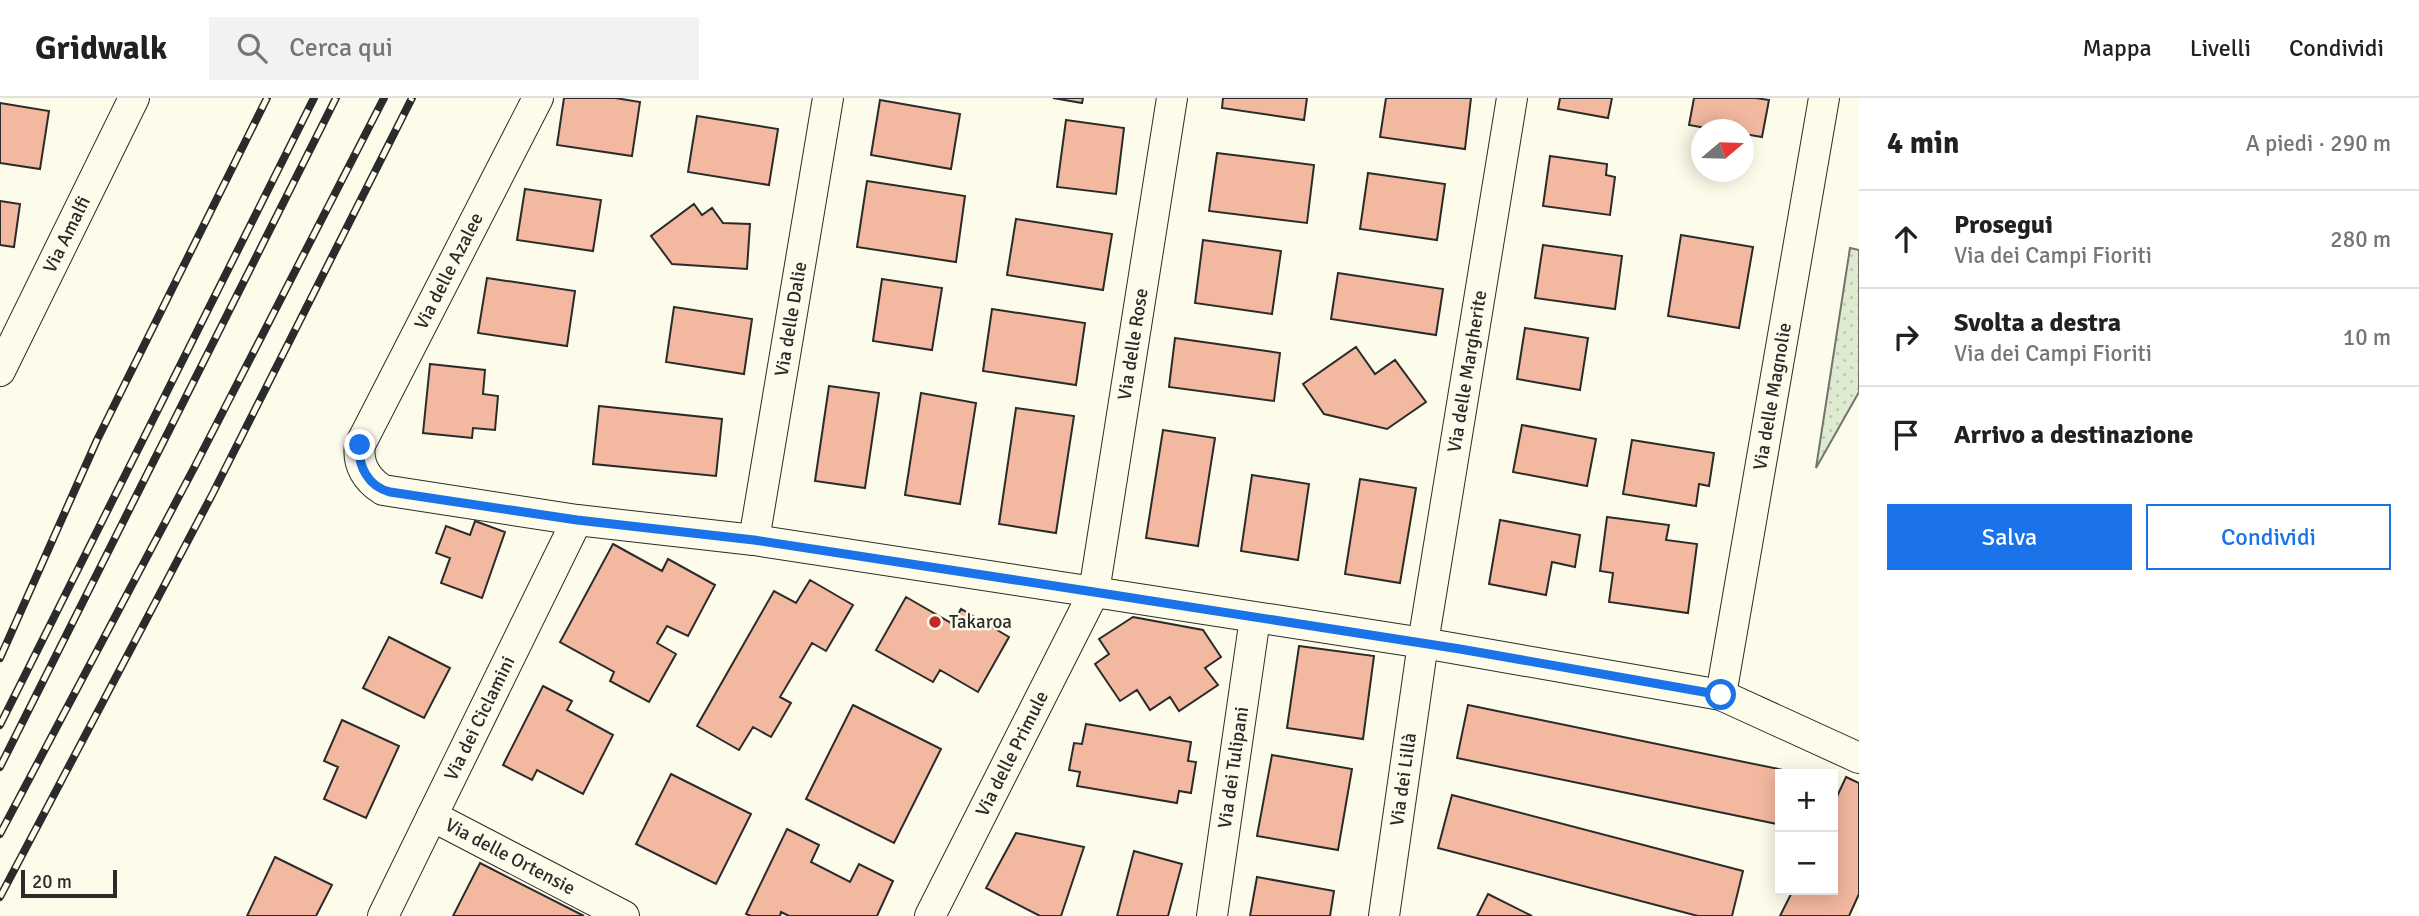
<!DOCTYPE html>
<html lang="it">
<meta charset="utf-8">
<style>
:root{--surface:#fff;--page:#f2f2f2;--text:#202124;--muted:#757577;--line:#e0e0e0;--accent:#1a73e8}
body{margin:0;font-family:Signika,sans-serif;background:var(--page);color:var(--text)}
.controls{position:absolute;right:21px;bottom:21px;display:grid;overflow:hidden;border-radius:0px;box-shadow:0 4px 18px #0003}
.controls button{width:63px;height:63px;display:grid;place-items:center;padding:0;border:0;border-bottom:2px solid var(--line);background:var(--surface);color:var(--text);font:35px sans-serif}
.compass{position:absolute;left:1691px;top:21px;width:63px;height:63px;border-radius:50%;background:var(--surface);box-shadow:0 4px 18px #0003;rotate:71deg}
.scale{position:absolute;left:21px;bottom:18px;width:96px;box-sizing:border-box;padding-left:7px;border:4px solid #2b2b2b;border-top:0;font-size:19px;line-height:24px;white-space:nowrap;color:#2b2b2b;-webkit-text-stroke:5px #fdfbea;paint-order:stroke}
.stop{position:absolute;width:21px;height:21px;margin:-16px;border:5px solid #1a73e8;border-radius:50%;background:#fff}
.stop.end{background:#1a73e8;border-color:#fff;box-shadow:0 2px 7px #0008}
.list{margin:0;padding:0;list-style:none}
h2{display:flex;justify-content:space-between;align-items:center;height:91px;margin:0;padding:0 28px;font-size:30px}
h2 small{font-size:23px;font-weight:400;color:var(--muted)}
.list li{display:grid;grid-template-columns:46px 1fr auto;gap:21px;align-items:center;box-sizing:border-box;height:98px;padding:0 28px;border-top:2px solid var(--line)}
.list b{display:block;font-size:26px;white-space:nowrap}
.list p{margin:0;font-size:23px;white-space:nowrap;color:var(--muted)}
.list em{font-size:23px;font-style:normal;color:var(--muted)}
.actions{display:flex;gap:14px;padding:21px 28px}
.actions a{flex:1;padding:16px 0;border:2px solid var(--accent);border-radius:0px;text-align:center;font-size:24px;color:var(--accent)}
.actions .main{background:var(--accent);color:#fff}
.icon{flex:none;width:38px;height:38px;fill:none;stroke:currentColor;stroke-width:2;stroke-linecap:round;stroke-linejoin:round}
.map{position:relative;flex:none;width:1859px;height:818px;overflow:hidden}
header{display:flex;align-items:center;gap:42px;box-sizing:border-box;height:98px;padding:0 35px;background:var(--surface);border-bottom:2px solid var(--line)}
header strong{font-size:33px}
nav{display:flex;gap:38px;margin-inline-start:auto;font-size:24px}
.search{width:490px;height:63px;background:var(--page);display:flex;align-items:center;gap:18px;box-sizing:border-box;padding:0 24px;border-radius:0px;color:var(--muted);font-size:26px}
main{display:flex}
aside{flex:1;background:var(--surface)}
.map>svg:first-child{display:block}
</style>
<header>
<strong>Gridwalk</strong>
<div class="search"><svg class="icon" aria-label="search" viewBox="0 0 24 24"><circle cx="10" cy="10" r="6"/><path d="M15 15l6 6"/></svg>Cerca qui</div>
<nav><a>Mappa</a><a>Livelli</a><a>Condividi</a></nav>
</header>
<main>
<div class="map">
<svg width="1859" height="818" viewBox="0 0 1859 818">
<defs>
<pattern id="grass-dots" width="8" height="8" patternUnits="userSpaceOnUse" patternTransform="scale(1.75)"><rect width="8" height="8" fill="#deebd1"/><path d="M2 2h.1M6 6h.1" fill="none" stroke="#bfcab4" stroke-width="1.8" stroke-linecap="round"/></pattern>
</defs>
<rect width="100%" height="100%" fill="#fdfbea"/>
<!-- grass -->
<path fill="url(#grass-dots)" stroke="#74746e" stroke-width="2" d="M1850,150L1859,152V294L1816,370Z"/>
<!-- building -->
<path fill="#f2b8a0" stroke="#2b2b2b" stroke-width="2" d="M564,0H615L640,4L632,58L557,47Z
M1053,0H1083L1082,5Z
M1223,0H1307L1304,22L1222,10Z
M1386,0H1471L1465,51L1380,39Z
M1560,0H1612L1608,20L1558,11Z
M1694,0H1756L1769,2L1762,39L1744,36V32H1717L1689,27Z
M880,2L960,16L951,71L871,57Z
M0,5L49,13L40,71L0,65Z
M697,18L778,31L769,87L688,74Z
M1066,22L1124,30L1116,96L1057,89Z
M1217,55L1314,67L1307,125L1209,113Z
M1550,58L1607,66L1606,77L1615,79L1610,117L1543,108Z
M1368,75L1445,86L1437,142L1360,131Z
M867,83L965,98L956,164L857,149Z
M525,91L601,102L593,153L517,142Z
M0,103L20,106L14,149L0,147Z
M694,106L702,117L712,110L723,125L750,126L747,171L672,166L651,138Z
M1016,121L1112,136L1103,192L1007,177Z
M1681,137L1753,149L1739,230L1668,218Z
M1203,142L1281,153L1272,216L1195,205Z
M1543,147L1622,158L1615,211L1535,200Z
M1338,175L1443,191L1436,237L1331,221Z
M487,180L575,193L567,248L478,235Z
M882,181L942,190L932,252L873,243Z
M674,209L752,221L744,276L666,264Z
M992,211L1085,225L1076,287L983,273Z
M1525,230L1588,240L1580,292L1517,281Z
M1175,240L1280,255L1274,303L1169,289Z
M1356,249L1375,276L1395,262L1426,304L1387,331L1324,316L1303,286Z
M430,266L485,272L483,296L498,298L495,332L473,330L472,340L423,335Z
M829,288L879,295L865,390L815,383Z
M921,295L976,305L960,406L905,397Z
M599,308L722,321L716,378L593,366Z
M1016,310L1074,318L1056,435L999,426Z
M1522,327L1596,341L1587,388L1513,374Z
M1163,332L1215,340L1198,448L1146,440Z
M1632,342L1714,355L1709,388L1699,386L1696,408L1623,396Z
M1252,377L1309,386L1298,462L1241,453Z
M1360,381L1416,390L1400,485L1345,476Z
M1607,419L1669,427L1666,442L1697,446L1688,515L1609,504L1613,475L1600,473Z
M1500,422L1580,437L1575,469L1552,464L1546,497L1489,486Z
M475,423L505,434L482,500L441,485L450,460L436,455L446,428L470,437Z
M613,446L662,473L668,461L715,487L688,538L667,528L657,545L676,556L649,604L610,583L614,574L560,544Z
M810,482L853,507L826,553L812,545L780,599L791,605L771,639L753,629L739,652L697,628L774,493L796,505Z
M906,499L953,526L961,511L1009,539L978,594L940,572L933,584L876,552Z
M1133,519L1203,532L1221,559L1205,570L1218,587L1179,613L1170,599L1150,612L1137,592L1120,603L1095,566L1109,556L1099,541Z
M389,539L450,570L424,620L363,590Z
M1299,548L1374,558L1363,641L1287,630Z
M543,588L572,603L567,612L613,637L583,696L537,672L532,682L503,667Z
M853,607L941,651L894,745L806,701Z
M1468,607L1788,673L1787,676H1780V711L1777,726L1457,660Z
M342,622L399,648L366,720L324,701L338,669L324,663Z
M1086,626L1191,644L1188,663L1196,664L1191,695L1179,693L1177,705L1077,688L1080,674L1069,672L1074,645L1082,646Z
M1272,657L1352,671L1338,752L1257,738Z
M671,676L751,716L716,786L636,746Z
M1846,679L1859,685V796L1849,818H1780L1793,792H1833V707Z
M1452,697L1743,773L1732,818H1698L1438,750Z
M787,731L819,747L811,764L850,784L859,766L893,783L877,818H789L781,814L780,818H751L746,816Z
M1016,735L1084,749L1061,818H1040L986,790Z
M1134,753L1182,766L1168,818H1117Z
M275,759L332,787L316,818H247Z
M480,765L584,818H453Z
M1257,779L1334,793L1330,818H1250Z
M1488,796L1532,818H1477Z"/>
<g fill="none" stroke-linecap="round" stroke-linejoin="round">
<!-- minor casing -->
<g stroke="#2b2b2b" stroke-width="32">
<g id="minor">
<path d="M538,0L360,347C357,367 367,382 383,392L577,422L754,442L1094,494L1423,545L1721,597L1859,660"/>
<path id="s1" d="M0,273L134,0"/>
<path id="s2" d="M754,442L828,0"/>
<path id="s3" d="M1721,597L1824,0"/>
<path id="s4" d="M432,718L624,818"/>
<path id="s5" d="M383,818L577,422"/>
<path id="s6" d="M930,818L1094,494L1172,0"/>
<path id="s7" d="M1212,818L1255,520"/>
<path id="s8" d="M1384,818L1423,545L1512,0"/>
</g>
</g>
<!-- minor -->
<use href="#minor" stroke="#fdfbea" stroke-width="30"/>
<!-- rail casing -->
<g stroke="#2b2b2b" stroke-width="8">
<path id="rail" d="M0,560L97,342L267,0
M0,627L314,0
M0,669L336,0
M0,736L194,370L384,0
M0,799L213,395L412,0"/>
</g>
<!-- rail -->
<use href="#rail" stroke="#fdfbea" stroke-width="5" stroke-dasharray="16" stroke-linecap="butt"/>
</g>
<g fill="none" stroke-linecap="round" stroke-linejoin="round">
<!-- route -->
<path stroke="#1a73e8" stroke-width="9" d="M360,347C357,368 369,389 390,394L577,422L754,442L1094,494L1460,551L1721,597"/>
</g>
<!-- markers -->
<circle fill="#c62828" stroke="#fdfbea" stroke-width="2.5" cx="935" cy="524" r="7"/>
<g text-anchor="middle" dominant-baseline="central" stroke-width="5" stroke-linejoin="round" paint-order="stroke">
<!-- street labels -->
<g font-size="19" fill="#2b2b2b" stroke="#fdfbea">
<text stroke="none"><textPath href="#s1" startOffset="152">Via Amalfi</textPath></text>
<text transform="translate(449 173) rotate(-63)">Via delle Azalee</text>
<text stroke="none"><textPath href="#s2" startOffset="224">Via delle Dalie</textPath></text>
<text stroke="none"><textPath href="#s6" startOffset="614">Via delle Rose</textPath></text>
<text stroke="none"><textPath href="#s8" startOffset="551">Via delle Margherite</textPath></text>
<text stroke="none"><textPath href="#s3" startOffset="303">Via delle Magnolie</textPath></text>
<text stroke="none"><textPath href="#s5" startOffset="220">Via dei Ciclamini</textPath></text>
<text stroke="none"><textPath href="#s6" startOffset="182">Via delle Primule</textPath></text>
<text stroke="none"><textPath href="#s7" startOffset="150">Via dei Tulipani</textPath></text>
<text stroke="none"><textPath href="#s8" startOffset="138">Via dei Lillà</textPath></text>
<text stroke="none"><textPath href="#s4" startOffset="88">Via delle Ortensie</textPath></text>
</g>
<!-- poi labels -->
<g font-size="19" fill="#2b2b2b" stroke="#fdfbea" text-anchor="start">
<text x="949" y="524">Takaroa</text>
</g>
</g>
</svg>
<div class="controls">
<button>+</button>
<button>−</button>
</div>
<svg class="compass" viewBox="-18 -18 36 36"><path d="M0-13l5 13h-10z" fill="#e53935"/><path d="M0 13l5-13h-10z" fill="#757577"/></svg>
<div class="scale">20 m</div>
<div class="stop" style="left:1721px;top:597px"></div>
<div class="stop end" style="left:360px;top:347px"></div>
</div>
<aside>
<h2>4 min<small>A piedi · 290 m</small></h2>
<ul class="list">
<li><svg class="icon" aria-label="ahead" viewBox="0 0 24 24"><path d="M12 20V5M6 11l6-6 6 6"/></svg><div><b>Prosegui</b><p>Via dei Campi Fioriti</p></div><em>280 m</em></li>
<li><svg class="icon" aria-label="right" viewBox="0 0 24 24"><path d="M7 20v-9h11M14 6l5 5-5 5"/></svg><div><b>Svolta a destra</b><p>Via dei Campi Fioriti</p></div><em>10 m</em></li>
<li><svg class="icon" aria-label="arrive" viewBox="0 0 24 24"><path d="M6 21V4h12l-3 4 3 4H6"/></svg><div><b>Arrivo a destinazione</b></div></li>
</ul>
<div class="actions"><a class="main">Salva</a><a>Condividi</a></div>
</aside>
</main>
